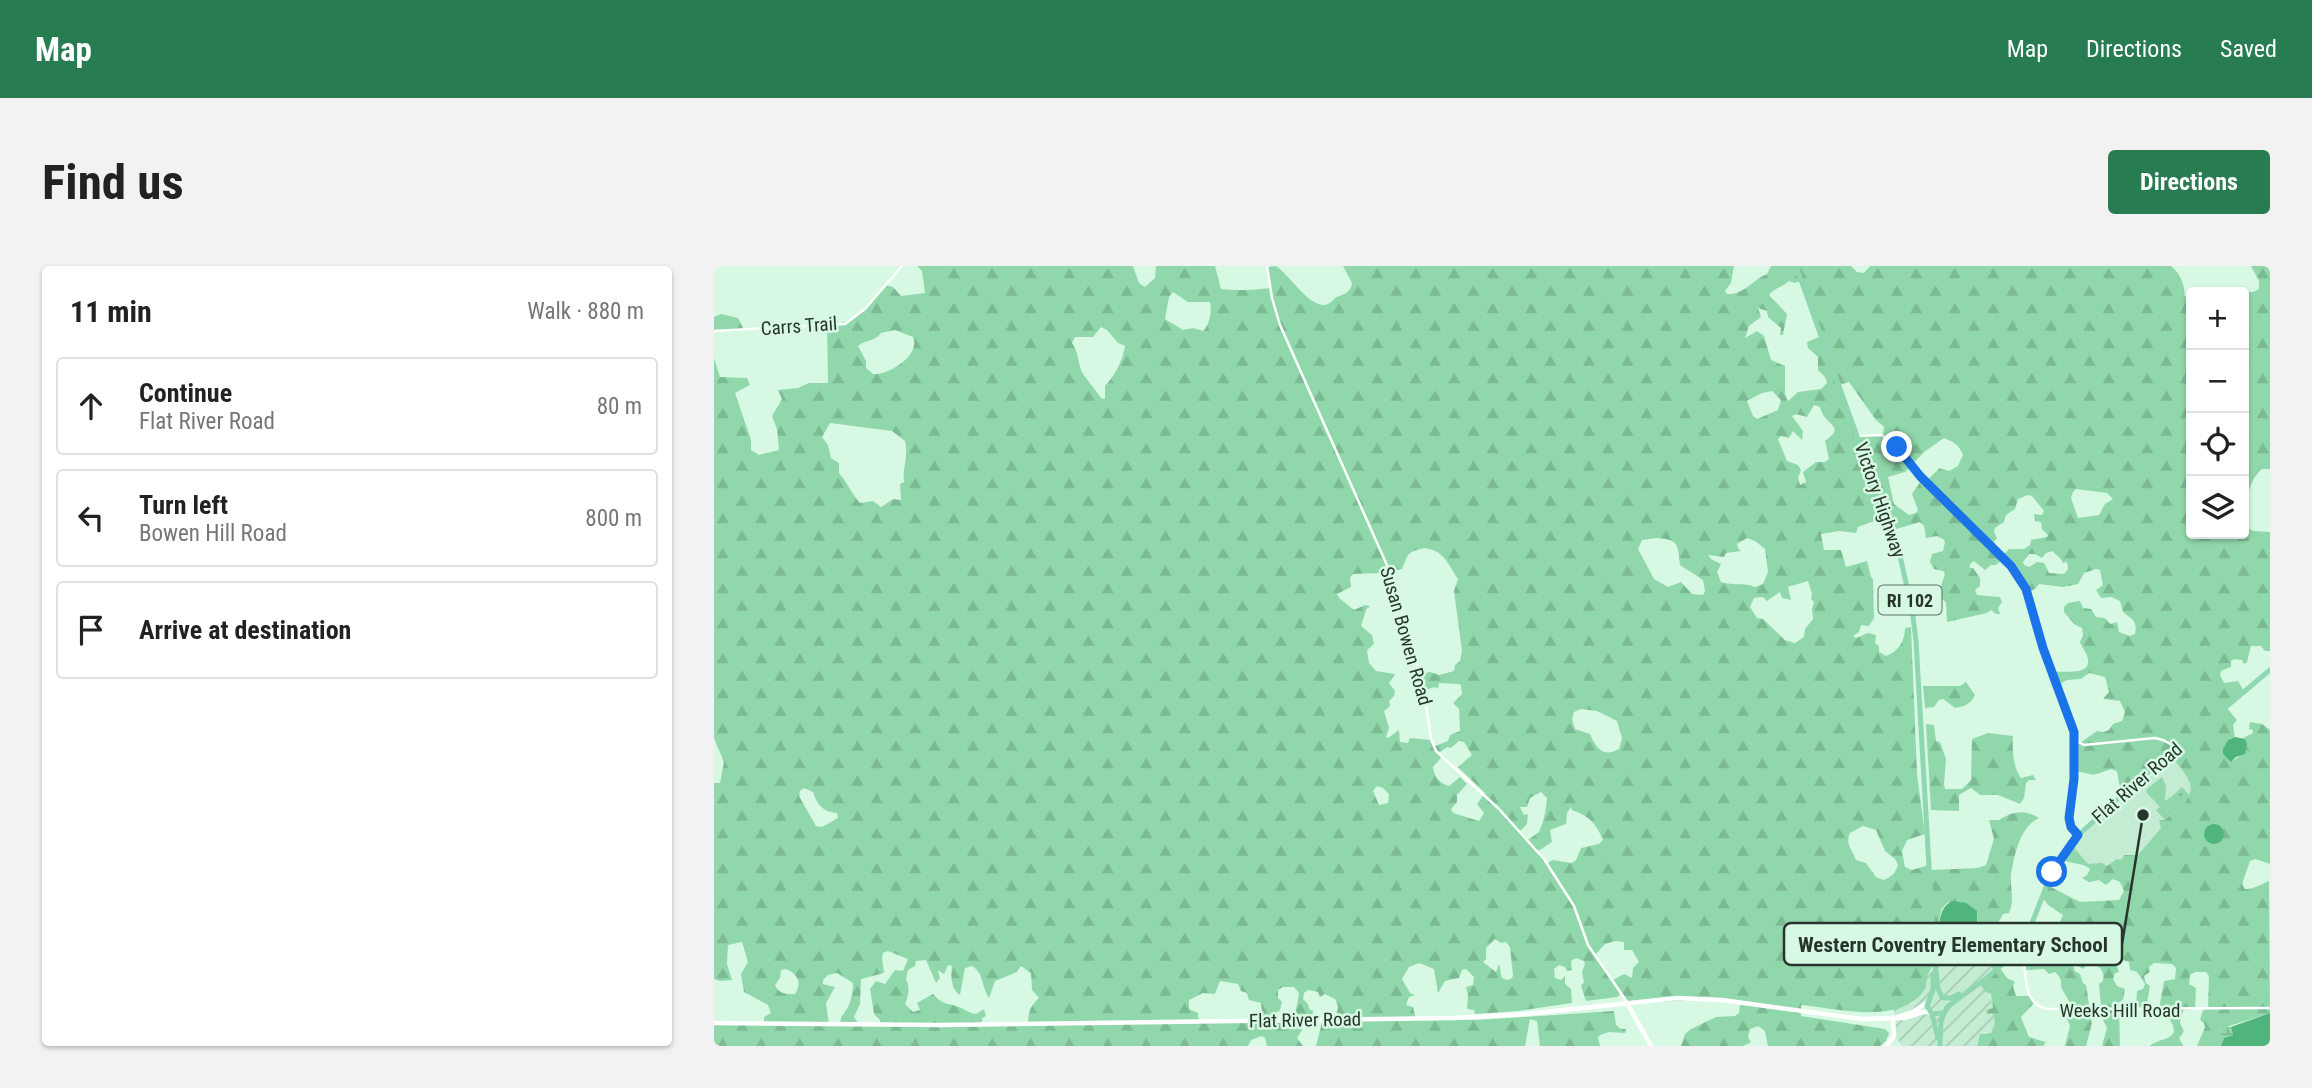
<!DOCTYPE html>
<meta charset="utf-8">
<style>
:root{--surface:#fff;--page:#f2f2f2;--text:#222;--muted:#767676;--line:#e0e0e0;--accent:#277d51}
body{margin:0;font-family:"Roboto Condensed",sans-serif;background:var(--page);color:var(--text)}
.controls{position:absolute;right:21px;top:21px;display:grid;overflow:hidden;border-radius:7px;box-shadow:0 2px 5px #0004}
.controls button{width:63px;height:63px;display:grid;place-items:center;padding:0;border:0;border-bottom:2px solid var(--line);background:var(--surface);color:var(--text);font:35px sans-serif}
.stop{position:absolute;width:21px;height:21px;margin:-16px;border:5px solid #1a73e8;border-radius:50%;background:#fff}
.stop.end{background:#1a73e8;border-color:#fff;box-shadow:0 2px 7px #0008}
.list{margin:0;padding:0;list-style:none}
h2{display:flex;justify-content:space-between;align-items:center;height:91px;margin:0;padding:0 28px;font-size:30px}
h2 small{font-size:23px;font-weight:400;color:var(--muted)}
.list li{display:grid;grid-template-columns:46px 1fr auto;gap:21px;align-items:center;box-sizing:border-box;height:98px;margin:0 14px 14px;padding:0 14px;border:2px solid var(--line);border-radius:7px}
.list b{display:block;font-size:26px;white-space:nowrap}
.list p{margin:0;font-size:23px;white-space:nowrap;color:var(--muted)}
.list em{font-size:23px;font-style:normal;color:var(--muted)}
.icon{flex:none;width:38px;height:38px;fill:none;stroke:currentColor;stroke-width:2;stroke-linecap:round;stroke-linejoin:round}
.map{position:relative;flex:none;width:1556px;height:780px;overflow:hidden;border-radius:7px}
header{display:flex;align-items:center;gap:42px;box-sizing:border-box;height:98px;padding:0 35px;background:var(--accent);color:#fff}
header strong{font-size:33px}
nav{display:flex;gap:38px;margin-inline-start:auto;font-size:24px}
.intro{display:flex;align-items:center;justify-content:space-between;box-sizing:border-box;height:168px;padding:0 42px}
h1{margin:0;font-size:49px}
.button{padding:18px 32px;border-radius:7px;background:var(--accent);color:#fff;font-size:24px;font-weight:700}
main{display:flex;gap:42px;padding:0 42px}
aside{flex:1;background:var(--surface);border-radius:7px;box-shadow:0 2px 5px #0004}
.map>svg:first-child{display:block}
</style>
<header>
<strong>Map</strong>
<nav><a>Map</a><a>Directions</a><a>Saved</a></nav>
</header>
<div class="intro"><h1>Find us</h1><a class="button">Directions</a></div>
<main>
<aside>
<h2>11 min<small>Walk · 880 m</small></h2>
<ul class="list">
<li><svg class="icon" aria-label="ahead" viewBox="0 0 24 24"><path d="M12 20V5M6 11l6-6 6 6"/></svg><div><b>Continue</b><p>Flat River Road</p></div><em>80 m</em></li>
<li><svg class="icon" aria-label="left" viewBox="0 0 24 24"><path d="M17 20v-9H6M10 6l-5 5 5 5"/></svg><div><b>Turn left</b><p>Bowen Hill Road</p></div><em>800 m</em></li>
<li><svg class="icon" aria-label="arrive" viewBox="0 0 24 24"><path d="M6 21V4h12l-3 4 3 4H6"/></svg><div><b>Arrive at destination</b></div></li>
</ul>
</aside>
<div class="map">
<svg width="1556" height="780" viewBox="0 0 1556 780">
<defs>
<pattern id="industrial-furrows" width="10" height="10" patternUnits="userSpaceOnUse" patternTransform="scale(1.75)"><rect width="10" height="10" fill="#c4ecd2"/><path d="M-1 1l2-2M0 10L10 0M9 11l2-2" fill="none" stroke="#a8cbb4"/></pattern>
<pattern id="forest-firs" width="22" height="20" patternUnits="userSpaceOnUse" patternTransform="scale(1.75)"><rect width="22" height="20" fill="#90d8ac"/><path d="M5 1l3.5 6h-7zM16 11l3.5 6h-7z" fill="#7cba94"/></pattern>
<pattern id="wetland-marsh" width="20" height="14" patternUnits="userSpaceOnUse" patternTransform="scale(1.75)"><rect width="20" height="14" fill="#90d8ac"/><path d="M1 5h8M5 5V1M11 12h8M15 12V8" fill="none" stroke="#7cba94"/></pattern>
<pattern id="park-dots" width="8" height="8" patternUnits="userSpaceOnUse" patternTransform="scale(1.75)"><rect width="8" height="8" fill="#90d8ac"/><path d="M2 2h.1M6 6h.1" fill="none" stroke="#7cba94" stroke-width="1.8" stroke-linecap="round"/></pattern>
</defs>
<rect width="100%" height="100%" fill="#d7f9e3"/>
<!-- built -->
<path fill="#c4ecd2" d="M1462,489L1486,520L1426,600L1381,603L1356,586L1377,560Z"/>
<!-- industrial -->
<path fill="url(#industrial-furrows)" d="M1255,687L1260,692L1268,689L1271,691L1281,705L1276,726L1279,742L1273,748H1279L1281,757L1277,767L1270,766L1265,770L1263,780H1188L1180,769V742L1198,738L1212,721V711L1224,695Z"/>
<!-- green -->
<path fill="#90d8ac" d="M1448,511L1452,520L1451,535L1457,531L1465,541L1451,554L1442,544L1446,541L1432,526L1433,523Z"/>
<!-- forest -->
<path fill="url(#forest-firs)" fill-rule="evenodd" d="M203,0H419L425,17L431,21L441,12L442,0H501L507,23C521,25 542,24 556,22L553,1L562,0C577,10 597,45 614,38C618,36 620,32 623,31C632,27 636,27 638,17L629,0H1020L1017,17L1011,25L1013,28C1030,29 1038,14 1053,8L1057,0H1137L1143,6L1150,7L1156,0H1457C1465,6 1472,20 1470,29L1477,37V139L1472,143L1477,150V268H1530V261L1540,265L1556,266V385H1551L1547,380H1537L1533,396L1530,398L1528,394L1520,393L1517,395V401L1507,405L1506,409L1510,417L1524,415L1530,425L1512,441L1523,454L1519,459L1521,471L1514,474L1519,495L1527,489L1531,473L1529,472L1539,467L1538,463L1535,464L1536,456L1548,458L1556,464V598L1541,593L1536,595L1528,618L1531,623C1538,624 1548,618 1555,615L1556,747L1506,763L1503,766L1505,774L1499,780H1483L1491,761L1490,757L1486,754L1489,744L1494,743L1495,710L1492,706H1481L1476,709L1475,718L1482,722L1481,743L1469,744L1466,756C1468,764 1473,763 1465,772L1469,780H1436C1443,773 1455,775 1460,766C1460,758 1454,753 1454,744L1445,743L1450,715L1461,713L1462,702L1458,698L1440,697L1435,701L1436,706L1430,710L1432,717L1436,720L1432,743H1422L1423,725L1429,723L1431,718L1423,706L1416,704L1415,696L1409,694L1403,700L1405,706L1401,707L1399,713L1403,720L1411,723L1409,734L1405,736L1406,780H1388L1393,762L1388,752L1385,718L1389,715C1391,705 1385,697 1374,698L1369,703L1361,698L1359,700L1361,705L1366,708L1369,717L1372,719L1378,757L1372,780H1351L1356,760C1352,750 1349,747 1356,737L1347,721C1348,715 1346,710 1341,706L1335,708L1330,703L1312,704L1310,688L1306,682L1286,702L1293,712L1301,716L1299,720L1302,730H1315L1320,737L1307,751L1315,771L1332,776L1329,780H1263L1266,768L1277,767L1281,757L1279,748H1273L1272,744L1279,742L1277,728L1272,726L1266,719L1281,705C1275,700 1274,692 1268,689L1260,692L1255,687C1266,676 1264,659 1263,645L1234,636C1232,639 1228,641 1227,645C1223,657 1226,682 1234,691C1220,696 1212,705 1212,721C1190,761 1123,742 1087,739V750L1171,763L1175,767L1172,775L1166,780H1054L1051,765L1044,760L1036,763L1034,771L1037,776L1029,780H967L971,768L977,763L1002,751L1021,750L1025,747L1026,738L993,733L914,738L904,725L906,729L903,731L872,735L867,720L870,716L868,706L871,698L870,695L862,692L857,695L858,704L853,705L851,701L845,699L840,703L841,712L847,714L851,710V718L857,723L858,737L804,745L761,748L760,744L753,743L754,729L752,721L759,719L760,711L752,703L748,704L745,712L731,715L724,727L720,703L705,697L695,701L688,713L696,727L701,729L695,731L692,739L699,741L702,753L764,754L900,745L902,759L907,763H912L911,767L895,766L886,769L884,772L886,780H826L823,755L816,753L811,780H602L608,756L621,755L624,741L621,733L611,728L606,731L604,726L594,724L590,727L589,733L594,738L595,743L599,745V748L594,749V755L588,756V764L583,772L589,780H553L551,772L548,770L537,774L534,780H0V758H50V751L57,747L54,739L30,726L27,708L34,696L28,676L14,679L13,698L18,714L6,715L0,713V517H6L10,496L0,472V92L6,111L33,112L36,119L21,127L37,174V184L45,189L65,184L63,163L58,150L68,133L64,124L84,122L95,117H114L113,60C146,56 151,42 172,19L179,21L187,30L211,27L208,5ZM1075,15L1080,17L1088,15L1107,70L1093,76L1094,82L1104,91V104L1111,111L1113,117L1107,123L1084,126L1074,135L1071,128V100L1057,94L1050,70L1043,65L1031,72L1035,60L1047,51L1044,42L1053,45L1054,51L1067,62L1066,69H1069L1073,48L1055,29C1060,22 1069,21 1075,15ZM459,26L474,36H496C498,44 496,59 489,65L479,62L469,64L451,53L455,31ZM387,61L393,64L404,77L411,80C408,96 402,108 391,120V133L387,132C382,124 370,111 367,104C364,94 364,86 358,77L361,71H379ZM181,64L199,71C207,89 175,109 159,108L152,102V95L144,80C151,74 162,75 167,67ZM1135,116L1162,154L1170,161L1169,169H1144L1126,119ZM1058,125L1067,134L1064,144L1043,153L1039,150L1033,135L1048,127ZM1100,139L1106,141C1111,161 1133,159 1111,175L1115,193L1111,196H1102L1089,206L1092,216L1086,219L1084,212L1087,204L1084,199L1073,195L1064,173L1067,170L1075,172L1079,165L1088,174L1089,165L1078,150L1082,148L1093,151ZM116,157L178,165L191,175C195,190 188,202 190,216L186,218L187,234L179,233L167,241L159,235L146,237C137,227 133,216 125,207V197L117,192L114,179L108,171ZM1230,172C1240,176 1245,179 1249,189L1244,200L1235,205L1226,202L1212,215L1209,212L1198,228L1204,244L1202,247L1195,249L1180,238L1174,211L1191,206L1210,186ZM1362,223L1393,227L1399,233L1391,238L1385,249L1364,252L1357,232L1359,226ZM1314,229L1318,230L1330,245L1328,249L1320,248L1321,255L1327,256L1328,263L1334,269L1333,271L1317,274L1316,279L1310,283H1295L1288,290L1277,279L1283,272L1280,266L1281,262L1290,256L1292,249L1301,243L1304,233ZM1171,251L1179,264L1206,256L1210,260L1212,272L1223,270L1229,273L1231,276L1229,285L1218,288L1216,296L1220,303L1229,305L1231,308L1226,323V330L1232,337L1233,356L1273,347L1277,344L1282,348H1286L1284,342L1288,336L1286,331L1263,329L1261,324L1266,320V312L1259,302H1256V298L1260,295L1271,304L1277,299H1282L1289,293L1306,311L1313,326L1321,323L1325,318L1349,321L1364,318L1370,307L1382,303L1386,304L1389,319L1382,324L1387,332L1397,331L1406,335L1409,346C1417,353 1424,354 1421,368L1416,370L1405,366L1403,356L1396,358L1391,352L1382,351L1377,343L1369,342L1366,335L1354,337L1350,341V346L1360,358L1368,362L1369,369L1366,376C1367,380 1370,383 1372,387C1383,412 1349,404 1339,406L1344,419L1353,414L1367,413L1375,407L1391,411L1395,426L1389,433L1406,435L1411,446L1408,455L1399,458L1395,464L1390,466L1383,465L1366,477L1362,475L1361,505C1385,509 1374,511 1397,503L1403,505L1405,518L1412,524L1456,489C1486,524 1483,525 1451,554H1445L1447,562L1424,589H1410L1407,594L1403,593L1393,600L1388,597L1374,598L1357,578L1346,592C1356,599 1369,596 1376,603L1373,609L1368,612L1375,616L1385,614L1392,619L1399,613L1406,616L1410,625L1405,634L1366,636L1333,619L1328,631L1334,639L1349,649L1342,665L1336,667L1329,663L1322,668L1315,664L1306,676L1284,663L1283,659L1289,648L1295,647C1301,634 1296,623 1297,609C1300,591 1305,561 1325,552C1312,543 1298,545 1285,554H1275L1280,573L1272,599L1264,602L1216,604L1215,599L1198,604L1191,601L1188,585L1193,574L1211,568L1203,508L1197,361L1191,362C1191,375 1184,386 1172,390L1165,386V380L1161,377L1162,369L1154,367L1142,372L1139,370L1145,366L1147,359L1155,360L1160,352L1159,313L1157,311L1153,295L1132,301L1127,284H1110L1107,268L1125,265L1142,267L1144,261ZM943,272C966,274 963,278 966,299L989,314L991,325L989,329L978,328L967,316L954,321L940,313L924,283L928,274ZM1033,272L1041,275L1051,283L1054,306L1049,318L1041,321C1030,316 1019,320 1007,316L1003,306L1007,298L997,293L994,289L1010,291L1012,287L1027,285L1024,282L1023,278ZM710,282C731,285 733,297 744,313L740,325L748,385L746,395L741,399L740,405L725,409L716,406L707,408L711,424L721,421L724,423L725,417L745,418L747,419L748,428L739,437L745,443L746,465L736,469L734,475L721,480L718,474L696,472L694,477L686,476L685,464L674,472L672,471L675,462L670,445L676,440L675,435L680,430L681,425L675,417L681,408L662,405L655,397L653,384L660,378L658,369L647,360L652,344L656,340L651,339L640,344L625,332L623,328L637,321L636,312L639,308L667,307L688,303C695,288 691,287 710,282ZM1338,285L1347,293L1349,297L1353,296L1354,303L1350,308L1335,307L1330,297L1323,296L1315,301L1310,299L1309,296L1315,288H1321L1328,292L1332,287ZM1094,315L1098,328L1097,333L1100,336L1098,343L1099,353L1091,363L1090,371L1081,377L1071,374L1049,353L1043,352L1036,341L1040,332L1049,331L1053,335L1066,326L1068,332L1077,334L1074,321ZM867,443L883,445L903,455L908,472L905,483C889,492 882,482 876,468L861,463L858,453L860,446ZM745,475L750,476L758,489L744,501L771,527L763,538L770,547L765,555L739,547L737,543L743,536V529L753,518L746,511L735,520C725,517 720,511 719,501L727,492L725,487L733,481L737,482ZM663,520L669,522L675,528L674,537L665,539L659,525ZM90,522L99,526C103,539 109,546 123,547L124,552L108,561L102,560L85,530L86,525ZM827,526L833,532C832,544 830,555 825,566L814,574L806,565L813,558L814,548L810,549L806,541H813L816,532ZM857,541L858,544C875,550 882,557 889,574L885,578L867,582L862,594L858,597L838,594L834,597L824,585L838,576L836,564L852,558L853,547ZM1149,560L1162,564L1171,585L1181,593L1184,599C1181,608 1178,610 1170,614L1162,611L1152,597L1142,594C1138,584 1131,578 1136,567ZM781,673L787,677L792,676L796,681L799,710L797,713L793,714L788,712L785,698L782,706L769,696L772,693V682ZM901,675L910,676V684H918L925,696L919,702L918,712L910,708L899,714L881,689L891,678ZM174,685L194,693L189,705L181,704L171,718L162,715L156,723L160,748L166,754V760L145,759L140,751L146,738L147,713L170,707L168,692L169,687ZM212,694L222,717L226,712L224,704L230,708L234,699L238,700C237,710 236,722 246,729L251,702L258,700C270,707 267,720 275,732L281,715L303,706L307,700L317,707L318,724L325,732C316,740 314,747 314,759H268V752L272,750L270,743L262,748C255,747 252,744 245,741C232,736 230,740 219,728L203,737L206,744L199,746L191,738C195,730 196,720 192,713L194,704L201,700L202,695ZM72,703C84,708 88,717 81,728C71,728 65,728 61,719L66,712L67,704ZM123,707L139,717C139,729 136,742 127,751L126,759H115L112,737L121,721L109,718V714L114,709ZM506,715L524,718L527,725L533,727L535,734L547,737L549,756H485L484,747L475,743V734L489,727L501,728ZM569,721H580L585,727L580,755H562V747L566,744L568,736L564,732V724Z
M1537,0H1556V203H1548C1535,214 1534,231 1530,244V188L1534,184L1533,176H1530V26H1539L1545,23V15Z
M7,48L24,52L30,64L0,65V51Z
M1252,416L1261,429C1257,438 1251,440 1241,442L1229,433L1225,434L1220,441L1211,442L1209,420H1246Z
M1212,458L1220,459L1222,475L1226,476L1232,493L1230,518L1231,523H1248L1257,514L1258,473L1274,467L1299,470C1298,482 1299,502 1307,512L1319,509L1322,514H1315L1312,517L1310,532L1306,538L1284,529H1266L1257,522L1245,529V545L1217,544Z"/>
<!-- wetland -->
<path fill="url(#wetland-marsh)" d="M1509,761H1517L1519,769L1510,772L1507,780H1499L1504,774L1503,766Z"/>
<!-- park -->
<path fill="url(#park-dots)" d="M1468,521L1475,529L1472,536L1465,541L1457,531Z"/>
<!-- water -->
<path fill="#50b57d" d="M1521,471L1531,473L1533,478L1531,488L1522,491L1517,496L1509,488V483L1514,474Z
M1490 568a10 10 0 1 1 20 0a10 10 0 1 1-20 0Z
M1238,635L1252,637L1263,645C1263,668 1269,686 1241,692L1230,687C1224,671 1221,643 1238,635Z
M1556,747V780H1507L1510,772L1519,769L1517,761Z"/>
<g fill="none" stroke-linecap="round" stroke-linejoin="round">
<!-- street -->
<path stroke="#fff" stroke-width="2.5" d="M553,0L558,32L566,59L676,306L709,417L717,473L722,485L785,543L830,593L860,640L874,679L913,736
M0,65L131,58L151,43L188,0
M1144,170L1167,169L1180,176L1206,210L1297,300L1309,318L1358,459L1361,492L1355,552L1359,563L1364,569
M1361,474L1370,479L1441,472L1449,474L1464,482
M1305,681C1317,702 1303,734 1332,743L1556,742"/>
<!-- secondary -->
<path stroke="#fff" stroke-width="4.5" d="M913,737L937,780
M1180,752L1197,747L1213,737
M0,757L227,759L740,752L812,748L963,732L1008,734L1147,753L1191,752L1209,746H1216
M1172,780L1180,770L1179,752"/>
<!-- primary -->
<path stroke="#8ed7b0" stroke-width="5" d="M1082,0L1186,290L1198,343L1202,375L1220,687L1224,723L1228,731
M1219,708V724L1213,740L1218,748L1228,747
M1230,732H1237L1245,728
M1218,748L1224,772
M1226,780L1227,755L1233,741L1274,711L1291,696L1304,680L1318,657L1338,606L1356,577L1418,520L1556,404"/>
</g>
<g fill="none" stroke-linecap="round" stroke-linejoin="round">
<!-- route -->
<path stroke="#1a73e8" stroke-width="9" d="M1183,181L1206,210L1297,300L1312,323L1329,382L1360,466V513L1355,552L1357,561L1364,569L1338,606"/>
</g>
<g text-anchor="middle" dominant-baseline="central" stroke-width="5" stroke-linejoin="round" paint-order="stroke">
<!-- shield labels -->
<rect fill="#d7f9e3" stroke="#5c7063" stroke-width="2" x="1164.5" y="319.5" width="63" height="29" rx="5"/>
<g font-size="18" font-weight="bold" fill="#28352c">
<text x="1196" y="334">RI 102</text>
</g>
<!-- street labels -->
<g font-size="19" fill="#28352c" stroke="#d7f9e3">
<text transform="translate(85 60) rotate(-4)">Carrs Trail</text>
<text transform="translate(1166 234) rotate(71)">Victory Highway</text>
<text transform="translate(692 370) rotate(74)">Susan Bowen Road</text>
<text transform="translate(1423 517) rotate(-41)">Flat River Road</text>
<text x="1406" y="744">Weeks Hill Road</text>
<text transform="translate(591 754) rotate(-1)">Flat River Road</text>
</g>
</g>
<!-- callouts -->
<path fill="none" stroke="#28352c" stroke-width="2.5" d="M1429 549L1408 678"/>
<circle fill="#28352c" stroke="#d7f9e3" stroke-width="2.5" cx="1429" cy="549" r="7"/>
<rect fill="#d7f9e3" stroke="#28352c" stroke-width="2.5" x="1070" y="657" width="338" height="42" rx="7"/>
<g font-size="21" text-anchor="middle" font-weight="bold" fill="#28352c">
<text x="1239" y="686">Western Coventry Elementary School</text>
</g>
</svg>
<div class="controls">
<button>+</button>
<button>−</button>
<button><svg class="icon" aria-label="locate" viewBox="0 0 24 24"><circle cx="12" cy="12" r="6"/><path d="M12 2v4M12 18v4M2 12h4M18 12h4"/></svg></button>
<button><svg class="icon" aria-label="layers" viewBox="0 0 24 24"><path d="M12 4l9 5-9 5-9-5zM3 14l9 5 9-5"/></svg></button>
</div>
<div class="stop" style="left:1338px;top:606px"></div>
<div class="stop end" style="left:1183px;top:181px"></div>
</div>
</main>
